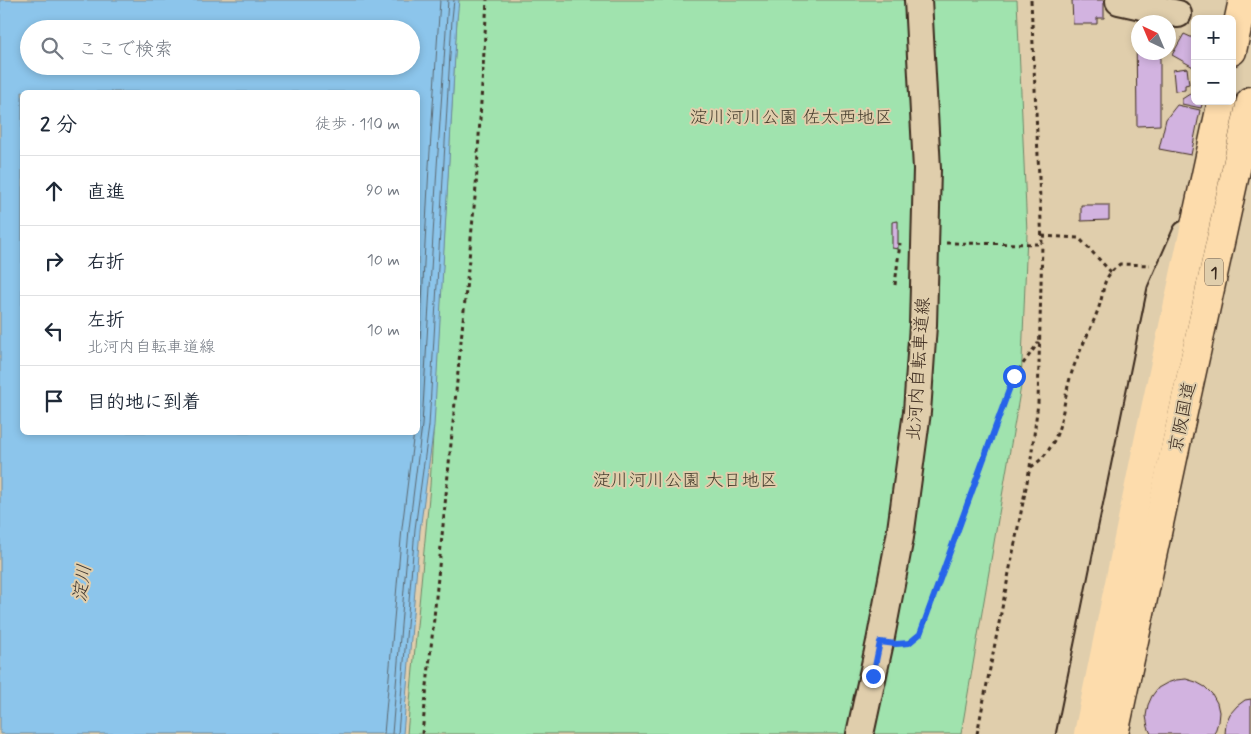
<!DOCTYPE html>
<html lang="ja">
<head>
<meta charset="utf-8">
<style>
  body { margin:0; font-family:Mynerve,"Klee One",sans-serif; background:#f2f2f3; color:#1f2937 }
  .controls { position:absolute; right:15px; top:15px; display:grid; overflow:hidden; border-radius:8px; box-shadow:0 2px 8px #0003 }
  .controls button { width:45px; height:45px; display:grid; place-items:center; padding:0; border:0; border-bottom:1px solid #e0e1e3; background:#fff; color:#1f2937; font:25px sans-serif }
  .compass { position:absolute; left:1131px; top:15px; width:45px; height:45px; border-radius:50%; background:#fff; box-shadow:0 2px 8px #0003; rotate:316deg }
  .stop { position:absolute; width:15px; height:15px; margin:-11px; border:4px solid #2563eb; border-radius:50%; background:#fff }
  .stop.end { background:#2563eb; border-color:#fff; box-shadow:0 1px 5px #0008 }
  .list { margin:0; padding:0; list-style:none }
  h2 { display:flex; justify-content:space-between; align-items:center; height:65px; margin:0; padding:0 20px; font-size:21px }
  h2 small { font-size:16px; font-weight:400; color:#747a83 }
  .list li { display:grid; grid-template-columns:32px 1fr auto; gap:15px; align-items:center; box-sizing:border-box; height:70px; padding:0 20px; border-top:1px solid #e0e1e3 }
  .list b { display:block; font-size:19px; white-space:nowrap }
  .list p { margin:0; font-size:16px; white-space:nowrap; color:#747a83 }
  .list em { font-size:16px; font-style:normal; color:#747a83 }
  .icon { flex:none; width:28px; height:28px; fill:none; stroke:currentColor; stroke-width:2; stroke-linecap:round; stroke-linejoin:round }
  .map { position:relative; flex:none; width:1251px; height:734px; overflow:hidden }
  .search { position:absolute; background:#fff; box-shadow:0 2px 8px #0003; left:20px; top:20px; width:400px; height:55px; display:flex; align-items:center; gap:12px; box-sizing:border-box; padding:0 18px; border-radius:28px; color:#747a83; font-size:19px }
  .panel { position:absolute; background:#fff; box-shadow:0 2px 8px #0003; left:20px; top:90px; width:400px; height:345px; border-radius:8px }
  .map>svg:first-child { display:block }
</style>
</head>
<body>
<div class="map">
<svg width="1251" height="734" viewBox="0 0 1251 734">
  <rect width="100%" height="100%" fill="#e0ceac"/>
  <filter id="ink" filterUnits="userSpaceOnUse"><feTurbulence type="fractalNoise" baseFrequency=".02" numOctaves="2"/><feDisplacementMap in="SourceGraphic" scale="10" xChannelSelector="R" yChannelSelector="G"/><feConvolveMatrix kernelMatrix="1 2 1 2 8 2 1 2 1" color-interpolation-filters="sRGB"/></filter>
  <g filter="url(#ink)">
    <!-- green -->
    <polygon fill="#a0e3ae" stroke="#6e8666" points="458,0 1017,0 1027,233 1021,386 961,734 407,734 430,486"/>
    <!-- water -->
    <path fill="#8cc5eb" stroke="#6c8799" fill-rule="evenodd" d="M0 0H459L457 20 434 426 420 530 403 734H0ZM29 29H411V66H29ZM22 92H418V432H22Z"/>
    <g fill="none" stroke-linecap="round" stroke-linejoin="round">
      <!-- shore -->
      <g stroke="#5b6870" stroke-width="1">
        <polyline points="418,380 429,166 440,0"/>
        <polyline points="384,734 402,528 414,432"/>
        <polyline points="392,734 409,529 422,425 437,167 448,0"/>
        <polyline points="398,734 415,529 429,426 452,19 454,0"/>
      </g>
    </g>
    <!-- building -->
    <g fill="#d2b3e0" stroke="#3b2a1e">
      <polygon points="1072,0 1104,0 1104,18 1097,18 1097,24 1073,24"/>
      <polygon points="1136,26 1138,26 1138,52 1160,52 1160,125 1137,126"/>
      <polygon points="1184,34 1195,39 1195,68 1172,55"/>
      <polygon points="1187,68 1189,84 1185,85 1185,90 1175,91 1173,70"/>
      <polygon points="1195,89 1195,101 1203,101 1201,108 1182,104 1182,99 1193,92"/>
      <polygon points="1177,105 1200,110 1191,155 1159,149 1166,119"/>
      <polygon points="1081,205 1109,205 1109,220 1081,221"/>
      <polygon points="898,221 898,249 892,248 892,222"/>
      <polygon points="1186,679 1196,682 1205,687 1212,694 1217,703 1219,712 1218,722 1215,732 1213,734 1151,734 1148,727 1146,716 1148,705 1152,696 1158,688 1167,683 1176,680"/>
      <polygon points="1251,699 1251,734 1225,734 1226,723 1230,714 1237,706 1245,700"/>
    </g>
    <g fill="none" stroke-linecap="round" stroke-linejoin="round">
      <!-- minor casing -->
      <g stroke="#3b2a1e" stroke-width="30">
        <g id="minor">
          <polyline points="1119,1 1178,14"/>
          <polyline points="860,734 880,642 900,537 917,412 923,325 927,169 918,0"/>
          <polyline points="1070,734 1161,291 1186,234"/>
        </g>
      </g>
      <!-- highway casing -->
      <g stroke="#3b2a1e" stroke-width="31">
        <g id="highway">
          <polyline points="1232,51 1243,0"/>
          <polyline points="1088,734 1149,437 1222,101"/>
          <polyline points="1114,734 1176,444 1251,101"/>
        </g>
      </g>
      <!-- path -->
      <g stroke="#3b2a1e" stroke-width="3" stroke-dasharray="4 4" stroke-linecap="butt">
        <polyline points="1042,236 1079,238 1111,272"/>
        <polyline points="946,243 1042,244"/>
        <polyline points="895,285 900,243"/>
        <path d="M1031 467C1035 464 1040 461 1043 457 1064 434 1062 403 1071 375 1078 352 1091 330 1099 307 1106 286 1100 280 1120 264L1150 265"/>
        <polyline points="901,644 909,643 920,634 1014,376 1039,342"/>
        <polyline points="422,734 433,628 476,187 487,0"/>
        <polyline points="977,734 1030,467 1038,403 1042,244 1031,0"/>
      </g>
      <!-- minor -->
      <use href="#minor" stroke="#e0ceac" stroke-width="26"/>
      <!-- highway -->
      <use href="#highway" stroke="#fddcac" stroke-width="28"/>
    </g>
  </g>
  <g fill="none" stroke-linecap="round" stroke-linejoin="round" filter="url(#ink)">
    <!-- route -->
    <polyline stroke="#2563eb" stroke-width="6" points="873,676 880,642 896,644 909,643 920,634 1014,376"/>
  </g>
  <g text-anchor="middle" stroke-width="4" stroke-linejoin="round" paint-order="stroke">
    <!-- shield labels -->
    <rect fill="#e0ceac" stroke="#6c5b49" stroke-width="1" x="1205" y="258.5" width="18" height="27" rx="4"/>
    <g font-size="16" font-weight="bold" fill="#3b2a1e">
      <text x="1214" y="278">1</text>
    </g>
    <!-- park labels -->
    <g font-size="18" fill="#453c2c" stroke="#e0ceac">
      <text x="791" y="123">淀川河川公園 佐太西地区</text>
      <text x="685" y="486">淀川河川公園 大日地区</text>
    </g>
    <!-- street labels -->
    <g font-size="18" fill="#3b2a1e" stroke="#e0ceac">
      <text transform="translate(918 369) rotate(-86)" y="6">北河内自転車道線</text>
      <text transform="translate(1182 417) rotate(-78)" y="6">京阪国道</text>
    </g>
    <!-- water labels -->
    <g font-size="19" font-style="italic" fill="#433a32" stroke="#e0ceac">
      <text transform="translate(81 583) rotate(-82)" y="7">淀川</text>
    </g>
  </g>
</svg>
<div class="controls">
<button>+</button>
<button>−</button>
</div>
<svg class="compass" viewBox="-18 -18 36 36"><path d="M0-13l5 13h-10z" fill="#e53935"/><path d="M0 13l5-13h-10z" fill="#747a83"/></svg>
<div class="stop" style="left:1014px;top:376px"></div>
<div class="stop end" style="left:873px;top:676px"></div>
<div class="search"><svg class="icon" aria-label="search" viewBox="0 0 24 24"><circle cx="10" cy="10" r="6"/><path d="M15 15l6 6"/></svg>ここで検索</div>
<section class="panel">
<h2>2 分<small>徒歩 · 110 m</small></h2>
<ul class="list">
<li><svg class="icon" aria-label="ahead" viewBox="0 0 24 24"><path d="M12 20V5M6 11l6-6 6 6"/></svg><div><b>直進</b></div><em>90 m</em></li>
<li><svg class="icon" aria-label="right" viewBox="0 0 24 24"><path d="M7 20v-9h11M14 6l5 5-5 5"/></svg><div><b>右折</b></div><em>10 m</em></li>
<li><svg class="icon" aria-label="left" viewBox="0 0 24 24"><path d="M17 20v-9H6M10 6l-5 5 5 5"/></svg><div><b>左折</b><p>北河内自転車道線</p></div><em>10 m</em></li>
<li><svg class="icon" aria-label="arrive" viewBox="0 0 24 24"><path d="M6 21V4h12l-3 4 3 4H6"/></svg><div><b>目的地に到着</b></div></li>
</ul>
</section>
</div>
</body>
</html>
